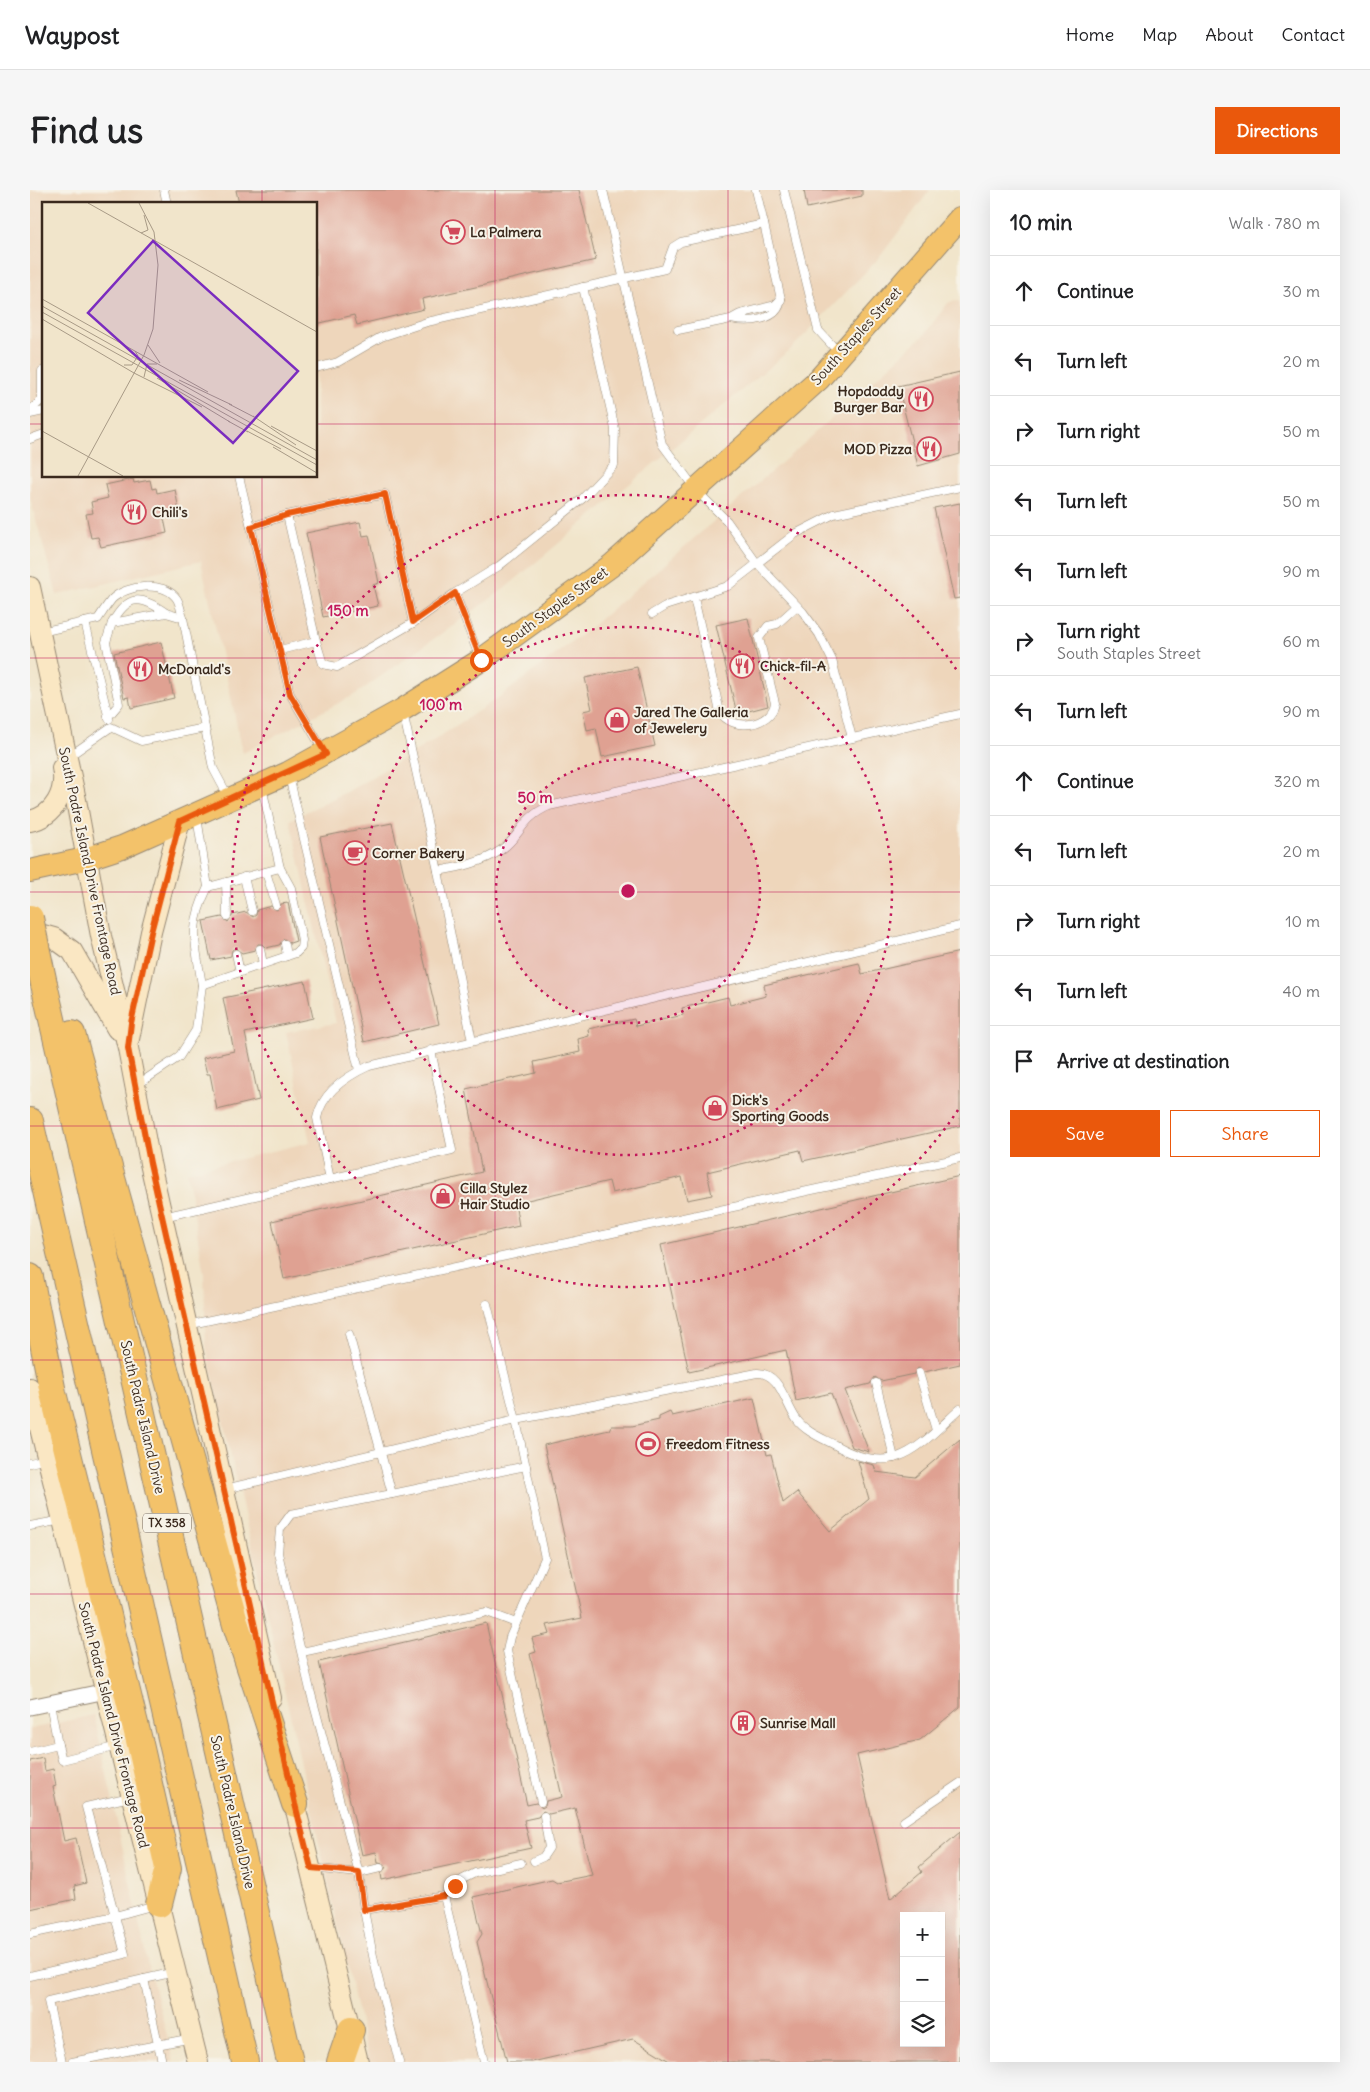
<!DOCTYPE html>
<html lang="en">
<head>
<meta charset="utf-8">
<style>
  body { margin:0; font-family:Delius,sans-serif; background:#f6f6f6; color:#202124 }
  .controls { position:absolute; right:15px; bottom:15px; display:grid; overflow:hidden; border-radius:0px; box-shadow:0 5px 20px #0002 }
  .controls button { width:45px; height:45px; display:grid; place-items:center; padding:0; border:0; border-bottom:1px solid #e0e0e0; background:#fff; color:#202124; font:25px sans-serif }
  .stop { position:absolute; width:15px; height:15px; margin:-11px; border:4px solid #ea580c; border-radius:50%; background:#fff }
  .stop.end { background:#ea580c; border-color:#fff; box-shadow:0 1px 5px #0008 }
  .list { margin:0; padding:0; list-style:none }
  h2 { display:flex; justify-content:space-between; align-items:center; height:65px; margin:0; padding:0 20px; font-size:21px }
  h2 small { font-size:16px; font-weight:400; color:#757577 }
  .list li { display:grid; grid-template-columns:32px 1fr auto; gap:15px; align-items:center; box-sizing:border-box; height:70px; padding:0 20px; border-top:1px solid #e0e0e0 }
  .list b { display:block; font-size:19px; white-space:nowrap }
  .list p { margin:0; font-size:16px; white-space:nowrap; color:#757577 }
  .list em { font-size:16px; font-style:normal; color:#757577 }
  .actions { display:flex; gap:10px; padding:15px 20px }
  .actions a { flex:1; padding:11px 0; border:1px solid #ea580c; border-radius:0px; text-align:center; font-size:18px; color:#ea580c }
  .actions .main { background:#ea580c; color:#fff }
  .icon { flex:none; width:28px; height:28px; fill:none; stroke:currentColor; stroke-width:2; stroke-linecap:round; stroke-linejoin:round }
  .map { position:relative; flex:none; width:930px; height:1872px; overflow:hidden; border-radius:0px }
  header { display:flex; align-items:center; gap:30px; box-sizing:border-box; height:70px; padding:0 25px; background:#fff; border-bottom:1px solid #e0e0e0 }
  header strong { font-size:24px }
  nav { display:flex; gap:28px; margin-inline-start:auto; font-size:18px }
  .intro { display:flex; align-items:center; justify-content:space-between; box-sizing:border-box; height:120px; padding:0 30px }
  h1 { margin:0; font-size:35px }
  .button { padding:12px 22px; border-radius:0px; background:#ea580c; color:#fff; font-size:18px; font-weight:700 }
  main { display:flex; gap:30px; padding:0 30px }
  aside { flex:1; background:#fff; border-radius:0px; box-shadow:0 5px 20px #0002 }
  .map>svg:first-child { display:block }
</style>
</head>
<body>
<header>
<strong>Waypost</strong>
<nav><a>Home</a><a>Map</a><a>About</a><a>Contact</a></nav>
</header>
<div class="intro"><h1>Find us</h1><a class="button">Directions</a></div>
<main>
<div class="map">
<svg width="930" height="1872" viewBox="0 0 930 1872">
  <rect width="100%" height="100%" fill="#f7f3e8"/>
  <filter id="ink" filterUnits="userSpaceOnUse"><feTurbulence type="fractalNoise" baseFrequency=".02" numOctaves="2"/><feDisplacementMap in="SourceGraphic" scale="10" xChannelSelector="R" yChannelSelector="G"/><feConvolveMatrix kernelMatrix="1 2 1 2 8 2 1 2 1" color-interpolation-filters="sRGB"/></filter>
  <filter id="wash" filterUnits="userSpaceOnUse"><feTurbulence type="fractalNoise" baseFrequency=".0096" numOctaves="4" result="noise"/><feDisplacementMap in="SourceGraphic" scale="20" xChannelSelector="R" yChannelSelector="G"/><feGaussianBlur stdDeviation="1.12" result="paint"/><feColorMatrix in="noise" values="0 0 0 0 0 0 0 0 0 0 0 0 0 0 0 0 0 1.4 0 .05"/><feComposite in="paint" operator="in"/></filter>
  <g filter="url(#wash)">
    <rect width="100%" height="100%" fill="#f1e5cb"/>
    <!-- built -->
    <g fill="#eed6bb" fill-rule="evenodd">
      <path d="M0 0H900L849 68 762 158 474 399 326 504 213 563 171 371 27 405 0 308ZM14 14H286V286H14Z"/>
      <path d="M925 110 930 112V1872H339L176 1156 174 1084 157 982 280 952 256 842 306 833 260 630 322 599 406 549 471 506 559 439 770 257 893 146 918 113ZM874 1726H911V1853H874Z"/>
      <polygon points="64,1525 117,1771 144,1872 0,1872 0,1539"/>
    </g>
    <g id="blocks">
      <!-- building -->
      <g fill="#dfa192" fill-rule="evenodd">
        <polygon points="206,0 549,0 566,70 392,109 394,119 327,135 324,125 286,134 286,14 209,14"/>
        <polygon points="774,0 832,0 832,6 777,18"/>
        <polygon points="930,182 930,264 888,276 868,196"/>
        <polygon points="103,289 104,293 120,290 122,299 126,298 127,303 145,299 149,321 133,324 137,343 71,357 68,347 61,348 56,324 63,323 61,312 78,308 75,295"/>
        <polygon points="930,313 930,408 924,409 904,318"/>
        <polygon points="330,332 333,346 339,345 349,393 343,395 348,416 293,427 276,343"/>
        <polygon points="718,428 738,516 707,524 686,435"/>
        <polygon points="131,452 144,508 101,518 99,507 94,508 84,463"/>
        <polygon points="607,477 625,556 572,567 566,538 557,540 553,521 562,519 555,488"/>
        <polygon points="362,633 409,834 334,852 290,647"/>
        <polygon points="258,713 266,751 260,753 254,749 249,755 236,758 232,754 228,754 225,760 212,763 205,758 202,760 201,766 181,770 173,731 192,727 198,732 203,725 216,722 223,727 226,725 227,720 241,716 247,720 251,714"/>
        <polygon points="930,762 930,936 773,971 770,960 677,982 682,1005 657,1010 652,987 582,1003 579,991 485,1013 489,1036 254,1089 242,1031 452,982 436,899 506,883 504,872 550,862 548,849 559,846 558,839 604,829 606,836 653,825 652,818 698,807 700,815 736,806 734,795 829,773 832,784"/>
        <polygon points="275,791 283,828 215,843 229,910 187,920 180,884 177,884 173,868 204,861 193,808"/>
        <polygon points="930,986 930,1174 894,1182 888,1178 884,1184 851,1191 845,1187 840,1194 815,1200 839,1262 822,1257 801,1203 766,1211 756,1160 659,1182 631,1055"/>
        <path d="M724 1208 737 1265 741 1264 753 1313 767 1302 800 1341 839 1309 828 1271 844 1275 846 1282 885 1287 930 1249V1517L890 1550 827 1565 860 1709 892 1682 889 1677 930 1642V1872H641L603 1849 502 1872H477L447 1752 452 1744 443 1707 522 1689 527 1692 562 1685 545 1618 519 1624 513 1621 508 1627 494 1630 501 1658 352 1690 351 1684 356 1677 354 1674 348 1673 346 1662 332 1665 289 1472 456 1433 497 1615 506 1613 512 1618 515 1616 516 1611 532 1607 500 1464 506 1462 502 1448 520 1444 517 1435 552 1428 514 1255 579 1240 581 1236H602L629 1230V1227L640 1222 642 1226ZM874 1726H911V1853H874Z"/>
        <polygon points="13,1568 15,1581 23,1579 26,1596 23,1597 34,1651 46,1648 56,1693 44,1696 46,1709 0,1719 0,1571"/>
      </g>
    </g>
  </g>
  <g filter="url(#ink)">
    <use href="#blocks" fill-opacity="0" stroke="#968874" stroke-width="1"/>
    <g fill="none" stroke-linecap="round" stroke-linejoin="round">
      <!-- lane casing -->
      <g stroke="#968874" stroke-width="9">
        <g id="lane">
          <polyline points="134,0 137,14"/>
          <polyline points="573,0 632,254 666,300 697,331 726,372 773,422 789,444 802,470 822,548"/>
          <polyline points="754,0 788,140 809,163"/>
          <path d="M701 129C719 133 749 131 751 109"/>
          <polyline points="648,140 701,129 710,124 745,115 751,109 734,34"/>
          <polyline points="286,178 308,172 351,147 397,132 635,79 643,57 651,52 734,34 726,0"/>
          <polyline points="0,220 12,210 12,181"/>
          <polyline points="0,224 14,221"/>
          <polyline points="0,249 14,244"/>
          <polyline points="209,286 260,504 293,560"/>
          <polyline points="257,325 355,304 383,433"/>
          <polyline points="221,337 257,325 286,451 293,474 307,477 383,433 425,403 469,376 552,309 584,275 585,239 553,97"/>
          <polyline points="425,403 450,469"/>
          <path d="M664 408 690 522C702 542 741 537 745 513L729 448 738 436 747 434 767 416"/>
          <polyline points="622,424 635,416 698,396 765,344 804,324 930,297"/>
          <polyline points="55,432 79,529"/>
          <path d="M82 433C98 404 111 405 136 423"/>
          <path d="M11 442 68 429C72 423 77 415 82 409 96 395 134 390 147 409 150 414 151 422 153 428L183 578 199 608"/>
          <polyline points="250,460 286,451"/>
          <polyline points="373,522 408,681 442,851"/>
          <polyline points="78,527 89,514 76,452 82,433 136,423 153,428"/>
          <polyline points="38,567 81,537 111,551 175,538"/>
          <polyline points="259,586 329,880"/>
          <polyline points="167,627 178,697 250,678"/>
          <path d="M408 681C430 677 452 673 471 660 492 645 490 629 519 616L930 524"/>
          <polyline points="236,682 246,715"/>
          <polyline points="214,687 222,721"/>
          <polyline points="196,692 197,726"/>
          <polyline points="255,754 257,766"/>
          <polyline points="230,759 233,774"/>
          <polyline points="206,764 210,782"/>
          <path d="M172 795C165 751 158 738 178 697"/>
          <polyline points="107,895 149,867 166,840 172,795 266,763 271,758 272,750 261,698 250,678 232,597"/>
          <polyline points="300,989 422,960 401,860"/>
          <path d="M133 1027 300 989 287 928C292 903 317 886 339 876L930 736"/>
          <polyline points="457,1114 486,1230 515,1368 480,1447 477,1461 511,1612"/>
          <polyline points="157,1135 930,968"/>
          <polyline points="319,1144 362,1304 261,1324 250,1339 248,1363 280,1500 329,1683 334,1720"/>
          <polyline points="889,1183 906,1240"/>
          <polyline points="846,1193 864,1268"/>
          <polyline points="0,1273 16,1269"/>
          <path d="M195 1299 486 1230 727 1183C750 1182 755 1214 767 1230 776 1242 792 1248 805 1255 865 1289 887 1258 930 1219"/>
          <polyline points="362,1304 496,1276"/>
          <polyline points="0,1336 32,1330"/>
          <polyline points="272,1462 457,1422 486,1433"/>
          <polyline points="28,1555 32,1570 88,1556"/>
          <polyline points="0,1562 28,1555 20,1513"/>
          <polyline points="100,1607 56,1617 85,1726 125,1715"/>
          <polyline points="874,1631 930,1593"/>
          <polyline points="504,1671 513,1667 519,1658 514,1626"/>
          <polyline points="281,1678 329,1683 350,1678"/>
          <polyline points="414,1706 454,1872"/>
          <polyline points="0,1744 85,1726 95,1764 0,1786"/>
          <polyline points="114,1789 132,1872"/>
          <polyline points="32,1872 18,1811 145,1782"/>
          <polyline points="42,1872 162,1848"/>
          <polyline points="369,1872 344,1771 334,1720 414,1706 433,1689 445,1683 491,1673"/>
        </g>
      </g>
      <!-- street casing -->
      <g stroke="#968874" stroke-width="17">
        <polyline id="street" points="0,1517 76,1501"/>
      </g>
      <!-- secondary casing -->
      <g stroke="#968874" stroke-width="22">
        <g id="secondary">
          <polyline points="0,397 46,610 71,746 98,858 120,973 241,1508"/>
          <path d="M0 631C25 626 37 601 32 578"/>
          <polyline points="0,746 10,744 24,748 42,761 87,839"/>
          <polyline points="99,849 121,742 150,631"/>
          <polyline points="0,1198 168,1872"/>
          <polyline points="261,1600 328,1872"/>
        </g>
      </g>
      <!-- primary casing -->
      <g stroke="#968874" stroke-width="24">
        <polyline id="primary" points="0,681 55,669 92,657 258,583 372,520 451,470 582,375 789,189 930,28"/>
      </g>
      <!-- highway casing -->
      <g stroke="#968874" stroke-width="28">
        <g id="highway">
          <polyline points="14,794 260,1872"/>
          <polyline points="42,844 206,1435 265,1614"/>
          <polyline points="0,931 215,1872"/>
          <polyline points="0,1087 23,1203 110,1554 138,1678 129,1714"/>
          <polyline points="310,1872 321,1840"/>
        </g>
      </g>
      <!-- lane -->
      <use href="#lane" stroke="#fff" stroke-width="8"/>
      <!-- street -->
      <use href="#street" stroke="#fff" stroke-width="15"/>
      <!-- secondary -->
      <use href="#secondary" stroke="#fae7c3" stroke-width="20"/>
      <!-- primary -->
      <use href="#primary" stroke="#f3c26a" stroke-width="22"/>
      <!-- highway -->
      <use href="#highway" stroke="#f3c26a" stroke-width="26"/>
      <!-- highway-bridge casing -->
      <g stroke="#968874" stroke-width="28" stroke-linecap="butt">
        <polyline id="highway-bridge" points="0,728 14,794"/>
      </g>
      <!-- highway-bridge -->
      <use href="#highway-bridge" stroke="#f3c26a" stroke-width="26"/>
    </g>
  </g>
  <g fill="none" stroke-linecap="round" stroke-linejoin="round" filter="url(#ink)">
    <!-- route -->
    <polyline stroke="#ea580c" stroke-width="6" points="425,1696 414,1706 334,1720 329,1682 281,1678 265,1614 120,973 98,858 101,833 121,742 150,631 296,564 260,504 221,337 257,325 355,304 383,432 425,403 451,470"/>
  </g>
  <!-- grid -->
  <path fill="none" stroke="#c2185b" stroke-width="1" stroke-opacity="0.55" d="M232 0V14M465 0V1872M698 0V1872M0 234H14M286 234H930M232 286V1872M0 468H930M0 702H930M0 936H930M0 1170H930M0 1404H930M0 1638H930"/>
  <!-- distance rings -->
  <circle cx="598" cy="701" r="132" fill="#c2185b" fill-opacity=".12"/>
  <g fill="none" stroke="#c2185b" stroke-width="2.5" stroke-dasharray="2.5 5">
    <circle cx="598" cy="701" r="132"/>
    <circle cx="598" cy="701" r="264"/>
    <path d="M928 920A396 396 0 1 1 928 482"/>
  </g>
  <!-- icons -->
  <defs>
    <g id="supermarket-ring" transform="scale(1.25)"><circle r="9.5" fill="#f7f3e8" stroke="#d1495b" stroke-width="1.5"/><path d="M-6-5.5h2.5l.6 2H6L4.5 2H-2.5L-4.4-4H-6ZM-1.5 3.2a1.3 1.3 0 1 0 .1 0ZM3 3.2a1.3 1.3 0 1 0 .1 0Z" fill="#d1495b"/></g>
    <g id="restaurant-ring" transform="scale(1.25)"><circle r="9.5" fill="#f7f3e8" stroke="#d1495b" stroke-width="1.5"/><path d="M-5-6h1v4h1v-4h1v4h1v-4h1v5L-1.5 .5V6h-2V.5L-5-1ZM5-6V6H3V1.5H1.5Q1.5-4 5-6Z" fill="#d1495b"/></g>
    <g id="shop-ring" transform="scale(1.25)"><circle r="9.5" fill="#f7f3e8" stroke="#d1495b" stroke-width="1.5"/><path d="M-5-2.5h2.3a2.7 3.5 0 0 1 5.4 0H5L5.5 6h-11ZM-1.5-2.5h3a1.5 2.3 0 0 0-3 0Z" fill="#d1495b"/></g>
    <g id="cafe-ring" transform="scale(1.25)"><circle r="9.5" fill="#f7f3e8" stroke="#d1495b" stroke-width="1.5"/><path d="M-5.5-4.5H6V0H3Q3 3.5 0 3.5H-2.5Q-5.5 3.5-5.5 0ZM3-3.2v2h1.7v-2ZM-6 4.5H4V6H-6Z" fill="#d1495b"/></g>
    <g id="stadium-ring" transform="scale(1.25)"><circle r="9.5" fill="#f7f3e8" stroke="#d1495b" stroke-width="1.5"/><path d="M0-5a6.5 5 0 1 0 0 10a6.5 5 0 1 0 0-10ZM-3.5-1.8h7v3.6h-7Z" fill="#d1495b"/></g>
    <g id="building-ring" transform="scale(1.25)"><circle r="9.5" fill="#f7f3e8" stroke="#d1495b" stroke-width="1.5"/><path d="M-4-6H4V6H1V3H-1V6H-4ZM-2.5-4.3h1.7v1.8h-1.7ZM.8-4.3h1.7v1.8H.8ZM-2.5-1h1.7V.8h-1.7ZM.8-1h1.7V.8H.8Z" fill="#d1495b"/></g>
  </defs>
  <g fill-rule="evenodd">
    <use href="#supermarket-ring" x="423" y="42"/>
    <use href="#restaurant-ring" x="891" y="209"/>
    <use href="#restaurant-ring" x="899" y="259"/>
    <use href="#restaurant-ring" x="104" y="322"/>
    <use href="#restaurant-ring" x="712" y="476"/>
    <use href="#restaurant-ring" x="110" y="479"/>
    <use href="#shop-ring" x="587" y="530"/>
    <use href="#cafe-ring" x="325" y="663"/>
    <use href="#shop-ring" x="685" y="918"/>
    <use href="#shop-ring" x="413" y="1006"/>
    <use href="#stadium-ring" x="618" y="1254"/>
    <use href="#building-ring" x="713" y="1533"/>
  </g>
  <g text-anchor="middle" stroke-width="4" stroke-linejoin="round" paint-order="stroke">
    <!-- shield labels -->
    <rect fill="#f7f3e8" stroke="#73665b" stroke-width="1" x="113" y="1323.5" width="48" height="19" rx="4"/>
    <g font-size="12" font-weight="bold" fill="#3b2a1e">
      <text x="137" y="1337">TX 358</text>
    </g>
    <!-- poi labels -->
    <g font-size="14" font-weight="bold" fill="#3b2a1e" stroke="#f7f3e8" text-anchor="start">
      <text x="440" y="47">La Palmera</text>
      <text x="874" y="206" text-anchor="end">Hopdoddy<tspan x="874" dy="16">Burger Bar</tspan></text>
      <text x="882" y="264" text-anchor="end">MOD Pizza</text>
      <text x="122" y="327">Chili's</text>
      <text x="730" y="481">Chick-fil-A</text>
      <text x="128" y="484">McDonald's</text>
      <text x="604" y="527">Jared The Galleria<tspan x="604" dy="16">of Jewelery</tspan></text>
      <text x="342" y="668">Corner Bakery</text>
      <text x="702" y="915">Dick's<tspan x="702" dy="16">Sporting Goods</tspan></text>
      <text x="430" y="1003">Cilla Stylez<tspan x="430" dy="16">Hair Studio</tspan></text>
      <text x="636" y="1259">Freedom Fitness</text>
      <text x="730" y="1538">Sunrise Mall</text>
    </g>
    <!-- street labels -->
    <g font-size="14" fill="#3b2a1e" stroke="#f7f3e8">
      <text transform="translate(826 146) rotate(-48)" y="5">South Staples Street</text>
      <text transform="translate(525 417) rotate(-36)" y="5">South Staples Street</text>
      <text transform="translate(60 681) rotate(78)" y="5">South Padre Island Drive Frontage Road</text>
      <text transform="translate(113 1227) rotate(77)" y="5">South Padre Island Drive</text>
      <text transform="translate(84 1535) rotate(76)" y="5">South Padre Island Drive Frontage Road</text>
      <text transform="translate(203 1622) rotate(77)" y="5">South Padre Island Drive</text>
    </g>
  </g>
  <!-- overview -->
  <g transform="translate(12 12)">
    <rect width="275" height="275" fill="#f1e5cb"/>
    <path fill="none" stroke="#a89a86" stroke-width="1" d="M46 1 275 130M99 31 106 28 102 13M0 97 166 190M0 104 275 258M0 110 275 263M0 117 92 171 160 205M106 143 118 161M82 163H90L96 154 93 149M102 175 105 162H115M115 176 188 220M137 178 190 203M187 202 212 215M211 214 254 243M186 219 206 230M229 224 275 249M0 229 81 274M205 229 239 247M231 245 275 271M36 274 102 153 111 127 116 63 112 30 97 1"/>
    <path fill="#7b2cbf" fill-opacity="0.15" stroke="#7b2cbf" stroke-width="2.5" d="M111 39 256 169 191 241 46 111Z"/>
    <rect width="275" height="275" fill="none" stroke="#3b2a1e" stroke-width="2.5"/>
  </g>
  <circle cx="598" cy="701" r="8" fill="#c2185b" stroke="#f7f3e8" stroke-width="2.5"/>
  <g font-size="15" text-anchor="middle" font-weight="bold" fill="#c2185b" stroke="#f7f3e8" stroke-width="4" stroke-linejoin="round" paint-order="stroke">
    <text x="318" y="426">150 m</text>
    <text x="411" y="520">100 m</text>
    <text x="505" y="613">50 m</text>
  </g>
</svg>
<div class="controls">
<button>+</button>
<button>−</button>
<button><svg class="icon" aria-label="layers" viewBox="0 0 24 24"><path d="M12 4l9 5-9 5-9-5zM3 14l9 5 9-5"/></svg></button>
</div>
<div class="stop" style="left:451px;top:470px"></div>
<div class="stop end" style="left:425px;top:1696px"></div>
</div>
<aside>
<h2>10 min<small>Walk · 780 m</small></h2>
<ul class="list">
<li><svg class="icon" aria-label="ahead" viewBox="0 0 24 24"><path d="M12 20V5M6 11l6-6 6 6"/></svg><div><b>Continue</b></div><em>30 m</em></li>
<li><svg class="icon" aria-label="left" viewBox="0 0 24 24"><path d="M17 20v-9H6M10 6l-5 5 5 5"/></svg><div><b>Turn left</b></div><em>20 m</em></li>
<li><svg class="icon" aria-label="right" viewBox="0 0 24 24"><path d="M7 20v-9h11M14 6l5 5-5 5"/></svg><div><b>Turn right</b></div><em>50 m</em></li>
<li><svg class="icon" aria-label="left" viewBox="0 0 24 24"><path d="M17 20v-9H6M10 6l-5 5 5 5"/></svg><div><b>Turn left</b></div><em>50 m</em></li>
<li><svg class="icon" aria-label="left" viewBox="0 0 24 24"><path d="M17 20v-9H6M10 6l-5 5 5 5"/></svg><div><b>Turn left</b></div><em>90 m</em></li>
<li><svg class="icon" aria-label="right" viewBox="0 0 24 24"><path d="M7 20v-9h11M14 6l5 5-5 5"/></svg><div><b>Turn right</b><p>South Staples Street</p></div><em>60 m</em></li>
<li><svg class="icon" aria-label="left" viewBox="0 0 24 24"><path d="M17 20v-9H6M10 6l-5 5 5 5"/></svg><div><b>Turn left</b></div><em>90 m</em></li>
<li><svg class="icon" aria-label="ahead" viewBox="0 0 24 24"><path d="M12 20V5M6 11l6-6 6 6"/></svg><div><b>Continue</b></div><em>320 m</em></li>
<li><svg class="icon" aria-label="left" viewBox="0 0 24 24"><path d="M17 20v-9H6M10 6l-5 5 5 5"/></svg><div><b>Turn left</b></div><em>20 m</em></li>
<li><svg class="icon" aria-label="right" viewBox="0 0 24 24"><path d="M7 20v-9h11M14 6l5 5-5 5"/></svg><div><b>Turn right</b></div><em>10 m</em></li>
<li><svg class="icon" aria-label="left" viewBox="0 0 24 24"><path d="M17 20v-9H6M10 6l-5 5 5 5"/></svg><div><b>Turn left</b></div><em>40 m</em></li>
<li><svg class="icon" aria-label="arrive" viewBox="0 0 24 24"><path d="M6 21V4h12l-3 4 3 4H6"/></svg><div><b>Arrive at destination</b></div></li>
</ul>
<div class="actions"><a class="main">Save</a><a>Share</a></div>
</aside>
</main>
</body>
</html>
